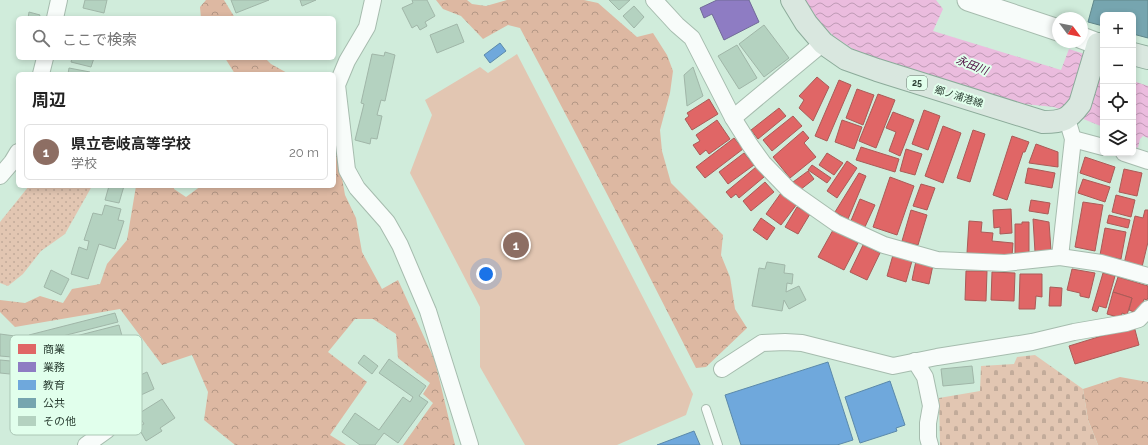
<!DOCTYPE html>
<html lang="ja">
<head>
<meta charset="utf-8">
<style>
  body { margin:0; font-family:Raleway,"Noto Sans JP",sans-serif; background:#f2f2f2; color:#222 }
  .controls { position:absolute; right:12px; top:12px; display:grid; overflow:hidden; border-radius:6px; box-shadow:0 2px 6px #0003 }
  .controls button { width:36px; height:36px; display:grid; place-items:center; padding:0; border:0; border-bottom:1px solid #e0e0e0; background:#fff; color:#222; font:20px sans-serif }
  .compass { position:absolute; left:1052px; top:12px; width:36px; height:36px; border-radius:50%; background:#fff; box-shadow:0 2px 6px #0003; rotate:122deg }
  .you { position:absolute; left:486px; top:274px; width:14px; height:14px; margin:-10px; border:3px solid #fff; border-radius:50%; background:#1a73e8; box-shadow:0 0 0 6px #1a73e833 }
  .badge { display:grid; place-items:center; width:26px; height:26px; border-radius:50%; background:#657c6e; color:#fff; font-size:13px; font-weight:700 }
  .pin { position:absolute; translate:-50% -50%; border:2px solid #fff; box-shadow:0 1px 4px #0006 }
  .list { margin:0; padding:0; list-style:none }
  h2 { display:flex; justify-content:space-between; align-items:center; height:52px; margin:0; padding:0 16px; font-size:17px }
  h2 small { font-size:13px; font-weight:400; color:#767676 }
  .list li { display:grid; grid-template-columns:26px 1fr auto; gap:12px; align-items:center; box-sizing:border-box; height:56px; margin:0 8px 8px; padding:0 8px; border:1px solid #e0e0e0; border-radius:6px }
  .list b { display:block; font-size:15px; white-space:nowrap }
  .list p { margin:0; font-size:13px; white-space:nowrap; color:#767676 }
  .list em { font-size:13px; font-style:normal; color:#767676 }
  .icon { flex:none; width:22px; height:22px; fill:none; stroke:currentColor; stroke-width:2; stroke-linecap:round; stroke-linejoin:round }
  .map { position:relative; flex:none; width:1148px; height:445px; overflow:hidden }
  .search { position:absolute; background:#fff; box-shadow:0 2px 6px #0003; left:16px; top:16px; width:320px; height:44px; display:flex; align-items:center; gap:10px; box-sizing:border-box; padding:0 14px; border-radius:6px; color:#767676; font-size:15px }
  .panel { position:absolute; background:#fff; box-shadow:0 2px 6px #0003; left:16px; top:72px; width:320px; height:116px; border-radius:6px }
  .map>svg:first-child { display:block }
</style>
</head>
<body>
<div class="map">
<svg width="1148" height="445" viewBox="0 0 1148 445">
  <defs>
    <pattern id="grass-dots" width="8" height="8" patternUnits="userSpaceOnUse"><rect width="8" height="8" fill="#e2c6b2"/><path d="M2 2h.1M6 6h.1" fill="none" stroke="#c2ab9a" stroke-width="1.8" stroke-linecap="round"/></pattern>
    <pattern id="forest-crowns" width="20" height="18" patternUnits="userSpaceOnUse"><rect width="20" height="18" fill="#ddb8a2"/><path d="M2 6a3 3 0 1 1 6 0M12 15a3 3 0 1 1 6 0" fill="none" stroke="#b39785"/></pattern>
    <pattern id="cemetery-stones" width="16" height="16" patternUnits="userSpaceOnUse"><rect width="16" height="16" fill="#e2c6b2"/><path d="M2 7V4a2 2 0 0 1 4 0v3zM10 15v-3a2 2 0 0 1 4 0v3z" fill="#c2ab9a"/></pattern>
    <pattern id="water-waves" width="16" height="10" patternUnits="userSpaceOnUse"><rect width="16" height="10" fill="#ebbcde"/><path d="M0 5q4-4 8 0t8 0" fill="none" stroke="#bf9ab5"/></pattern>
  </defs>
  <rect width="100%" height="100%" fill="#d0ecdb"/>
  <!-- grass -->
  <polygon fill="url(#grass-dots)" points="29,186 92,186 65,234 41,251 23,274 8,286 0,283 0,222"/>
  <!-- forest -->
  <g fill="url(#forest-crowns)">
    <polygon points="206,0 224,0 235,18 201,18 200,7"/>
    <path d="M436 0H467L472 4 486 6 507 0H584L598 3 637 37 653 33 667 55 673 71 670 93 660 130 662 151 671 183 723 235 721 255 730 277 735 309 747 328 706 367 696 368C638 254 580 140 520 28L508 25 483 39 461 16 443 9Z"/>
    <polygon points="225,58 265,58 271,64 289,74 235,74"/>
    <polygon points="334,132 345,195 356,218 362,252 382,289 398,280 435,361 455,445 403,445 433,403 423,394 430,383 398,358 396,334 373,319 355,319 328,352 367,382 330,435 346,445 235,445 204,420 208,392 192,355 162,365 120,309 15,327 0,312 0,300 25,303 40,296 63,303 72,289 100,284 107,264 127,240 136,186 174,186 174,189 186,197 201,186 334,186"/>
    <polygon points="1120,377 1148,382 1148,445 1098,445 1088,420 1083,389"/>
  </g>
  <!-- cemetery -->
  <polygon fill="url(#cemetery-stones)" points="1035,355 1083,389 1088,420 1098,445 940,445 939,398 980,391 981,366 1014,364 1017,357"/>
  <!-- pitch -->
  <polygon fill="#e2c6b2" points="517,54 693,394 686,415 617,445 525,445 480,367 480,307 410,173 432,115 425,100 480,67 488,73"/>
  <!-- water -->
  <g fill="url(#water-waves)">
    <polygon points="805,0 936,0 943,9 933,31 1061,70 1069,49 1103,60 1103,127 1054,107 1024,104 895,67 856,51 836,38 821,24"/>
    <polygon points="1133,81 1148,86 1148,138 1143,136 1140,139 1138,148 1133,146"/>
  </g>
  <!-- shops -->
  <g fill="#e06666" stroke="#aa5b57">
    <polygon points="817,77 829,87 813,121 799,108 804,100 799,96"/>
    <polygon points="839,80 851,85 827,141 815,136"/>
    <polygon points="857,89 874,95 863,125 846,118"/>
    <polygon points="878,94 895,100 876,148 859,141"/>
    <polygon points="709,99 718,114 692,130 685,119 689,116 687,113"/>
    <polygon points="779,108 786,116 758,139 751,130"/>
    <polygon points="924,110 940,116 928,150 912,144"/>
    <polygon points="893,112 914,120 900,156 889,151 896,132 886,128"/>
    <polygon points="793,116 802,126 772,151 763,140"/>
    <polygon points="717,120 730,139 709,154 706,150 700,155 693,145 700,141 696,135"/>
    <polygon points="842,120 862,127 854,149 835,142"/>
    <polygon points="943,126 961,133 943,183 925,176"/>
    <polygon points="973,130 985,134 970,182 957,178"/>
    <polygon points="803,131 809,138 804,143 816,157 790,178 773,157"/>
    <polygon points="1012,136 1029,142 1025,152 1023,152 1007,200 993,195"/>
    <polygon points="734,138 743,149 705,178 696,167"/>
    <polygon points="1036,144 1058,152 1058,167 1029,163"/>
    <polygon points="861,147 899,159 895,172 856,160"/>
    <polygon points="906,149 922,154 915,175 900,171"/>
    <polygon points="744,153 754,165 728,184 719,172"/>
    <polygon points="827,153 843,163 834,175 819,165"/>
    <polygon points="1085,157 1115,167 1110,183 1080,173"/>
    <polygon points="847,161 857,168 837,198 827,191"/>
    <polygon points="812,165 831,178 827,183 808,170"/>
    <polygon points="756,167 764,177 739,198 736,194 731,198 726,192"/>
    <polygon points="1028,168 1055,173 1052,188 1025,183"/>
    <polygon points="1124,169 1142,173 1137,196 1119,192"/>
    <polygon points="808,171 814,179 800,190 793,182"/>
    <polygon points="859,173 866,176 848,219 835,212"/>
    <polygon points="890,177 914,186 897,235 873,227"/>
    <polygon points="1083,179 1110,187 1105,202 1078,193"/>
    <polygon points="765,182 774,192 751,211 743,201"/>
    <polygon points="921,184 935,188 927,210 913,206"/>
    <polygon points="781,193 797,204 781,225 766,214"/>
    <polygon points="1116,195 1135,200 1131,217 1112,212"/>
    <polygon points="860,199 875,205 864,229 850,223"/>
    <polygon points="1031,200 1050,203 1048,214 1029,211"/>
    <polygon points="1083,202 1103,205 1095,251 1075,247"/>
    <polygon points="797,207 810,214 798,234 785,227"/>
    <polygon points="1011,209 1012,233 1000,234 1000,227 994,228 993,210"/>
    <polygon points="911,210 927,215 918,245 902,241"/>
    <polygon points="1145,210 1148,210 1148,242 1142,267 1124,264 1135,216 1143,218"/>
    <polygon points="1109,215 1130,220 1128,228 1107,223"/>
    <polygon points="761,218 775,228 767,240 753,230"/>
    <polygon points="1033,219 1049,222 1051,251 1035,252"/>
    <polygon points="969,221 982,222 981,232 993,233 992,241 1013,243 1012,256 967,253"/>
    <polygon points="1022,222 1029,222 1029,254 1015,254 1015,224 1022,224"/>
    <polygon points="1105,228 1126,232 1121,259 1100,255"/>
    <polygon points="833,230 858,243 844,270 818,257"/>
    <polygon points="863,245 880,253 867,280 850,272"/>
    <polygon points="893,255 912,261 906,282 887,276"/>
    <polygon points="916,261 933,265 929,284 912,280"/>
    <polygon points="1072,269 1095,273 1089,298 1080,296 1080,293 1067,290"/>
    <polygon points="966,271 987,271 986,301 965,300"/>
    <polygon points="992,272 1015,273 1014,301 991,300"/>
    <polygon points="1103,273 1115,276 1106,308 1099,306 1097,312 1092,310"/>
    <polygon points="1020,274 1042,274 1042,297 1036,296 1035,309 1019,309"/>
    <polygon points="1118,277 1148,286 1148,297 1147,300 1144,299 1141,311 1136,309 1136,313 1129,310 1132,298 1113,292"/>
    <polygon points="1050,287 1062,288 1061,306 1049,306"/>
    <polygon points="1113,292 1132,298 1127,315 1122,313 1121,318 1107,314"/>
    <polygon points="1134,326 1139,345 1075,364 1069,346"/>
  </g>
  <!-- offices -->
  <polygon fill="#8e7cc3" stroke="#716a98" points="717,0 749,0 759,22 724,40 712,14 704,18 700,8"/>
  <!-- schools -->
  <g fill="#6fa8dc" stroke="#5b89aa">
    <polygon points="500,43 506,51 490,63 484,55"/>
    <polygon points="828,362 853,440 837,445 741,445 725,395"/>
    <polygon points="890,381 905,425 896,428 897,431 860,443 845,397"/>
    <polygon points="694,431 700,445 657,445"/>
  </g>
  <!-- public -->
  <polygon fill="#76a5af" stroke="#60878a" points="1094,0 1148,0 1148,38 1133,34 1133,15 1103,15 1103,26 1088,22"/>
  <!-- building -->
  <g fill="#b4d2c0" stroke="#a0b6a8">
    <polygon points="85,0 107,0 104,13 83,8"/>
    <polygon points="231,0 269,0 236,13"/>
    <polygon points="300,0 316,0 302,6"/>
    <polygon points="412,0 427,0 435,16 425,22 427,26 420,30 417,25 412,28 402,8 413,3"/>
    <polygon points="609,0 630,0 619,10"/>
    <polygon points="634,6 644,17 634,28 623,16"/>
    <polygon points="29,12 40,15 39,18 28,18"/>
    <polygon points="457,24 464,42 437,53 430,35"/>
    <polygon points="764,25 789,58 764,77 739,44"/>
    <polygon points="737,45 757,78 739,89 718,56"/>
    <polygon points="385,52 395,55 385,101 381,100 377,115 382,116 377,139 371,138 370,144 355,140 364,104 361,103 372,54 384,56"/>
    <polygon points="72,58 94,58 91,67 71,62"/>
    <polygon points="693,67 703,96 687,106 684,75"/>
    <polygon points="69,68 90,72 89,74 68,74"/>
    <polygon points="109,186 124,186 119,203 105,200"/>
    <polygon points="105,205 121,209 118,220 124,221 115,249 99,244 88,279 71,274 79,247 87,250 89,241 84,240 93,213 102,215"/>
    <polygon points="767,262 785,265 784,273 793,274 792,284 787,283 786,292 799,286 806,300 789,309 784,300 782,311 752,306 759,268 765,269"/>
    <polygon points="51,270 69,279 61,295 44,287"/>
    <polygon points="115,313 118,322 31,344 29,335"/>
    <polygon points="119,325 122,336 36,359 33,347"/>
    <polygon points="0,334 15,336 12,357 0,356"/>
    <polygon points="364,355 378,366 372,374 358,363"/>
    <polygon points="389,359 426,386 419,396 428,402 398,443 384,433 375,445 360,445 342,432 355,413 379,430 403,397 410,402 413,397 379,373"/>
    <polygon points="0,360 11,361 10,374 0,373"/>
    <polygon points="972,366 974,383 943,386 941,369"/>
    <polygon points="147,372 154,389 141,395 134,378"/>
    <polygon points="162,399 175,418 160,428 162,431 146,441 138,427 144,424 138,414"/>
  </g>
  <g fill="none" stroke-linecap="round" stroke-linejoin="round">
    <!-- service casing -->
    <g stroke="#a6bcae" stroke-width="10">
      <polyline id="service" points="706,409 718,445"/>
    </g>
    <!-- minor casing -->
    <g stroke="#a6bcae" stroke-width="18">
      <g id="minor">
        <polyline points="373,0 367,27 347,61 337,85 347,170 357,188 387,222 400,245 428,311 470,445"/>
        <polyline points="654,0 677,25 692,38 733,118 750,145 763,163 789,190 836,223 884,245 937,260 1005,263 1060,257 1101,263 1148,276"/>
        <polyline points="55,18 59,0"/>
        <polyline points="41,74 45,58"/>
        <polyline points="733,118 823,43"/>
        <polyline points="1073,139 1103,147"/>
        <polyline points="1124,153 1148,161"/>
        <polyline points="0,176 12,162 18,152"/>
        <polyline points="1060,257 1073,139 1067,119"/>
        <polyline points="915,361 925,377 931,406 928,423 928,438 930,445"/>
        <polyline points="722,369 762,343 785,342 802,343 893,366 937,357 1032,342 1074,332 1126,323 1139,319 1148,309"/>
        <polyline points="86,445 107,430"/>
      </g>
    </g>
    <!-- tertiary casing -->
    <g stroke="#a6bcae" stroke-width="23">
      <g id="tertiary">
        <polyline points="968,0 1058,30"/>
        <polyline points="1082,38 1098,44"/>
      </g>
    </g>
    <!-- primary casing -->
    <g stroke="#8cab9a" stroke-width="24">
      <g id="primary">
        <path d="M792 0 806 23 823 43 846 59 877 70 1043 122C1063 122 1068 120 1080 104L1098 44 1103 45"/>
        <polyline points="1133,54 1148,58"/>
      </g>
    </g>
    <!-- service -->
    <use href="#service" stroke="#f8fcfa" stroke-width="8"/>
    <!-- minor -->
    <use href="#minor" stroke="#f8fcfa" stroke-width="16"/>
    <!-- tertiary -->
    <use href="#tertiary" stroke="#f8fcfa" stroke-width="21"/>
    <!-- primary -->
    <use href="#primary" stroke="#d9e7df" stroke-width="22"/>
  </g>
  <g text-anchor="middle" stroke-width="4" stroke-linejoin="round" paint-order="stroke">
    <!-- shield labels -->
    <rect fill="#e1ffec" stroke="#62796b" stroke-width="1" x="907" y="76" width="20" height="14" rx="3"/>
    <g font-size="9" font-weight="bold" fill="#2c4034">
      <text x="917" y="86">25</text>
    </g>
    <!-- street labels -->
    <g font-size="10" fill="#2c4034" stroke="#e1ffec">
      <text transform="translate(959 96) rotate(17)" y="4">郷ノ浦港線</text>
    </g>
    <!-- water labels -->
    <g font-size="11" font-style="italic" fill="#4e0a41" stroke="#e1ffec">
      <text transform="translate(972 65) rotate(21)" y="4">永田川</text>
    </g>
  </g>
  <!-- legend -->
  <rect x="10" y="335" width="132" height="100" rx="6" fill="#e1ffec" stroke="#abc6b5" stroke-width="1"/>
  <rect x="18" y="344" width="18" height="10" fill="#e06666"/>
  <rect x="18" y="362" width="18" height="10" fill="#8e7cc3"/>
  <rect x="18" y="380" width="18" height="10" fill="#6fa8dc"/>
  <rect x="18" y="398" width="18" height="10" fill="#76a5af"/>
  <rect x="18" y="416" width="18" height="10" fill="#b4d2c0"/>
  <g font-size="11" fill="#2c4034">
    <text x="43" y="353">商業</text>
    <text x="43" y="371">業務</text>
    <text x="43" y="389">教育</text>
    <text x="43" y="407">公共</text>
    <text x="43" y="425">その他</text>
  </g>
</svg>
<div class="controls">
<button>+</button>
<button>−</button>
<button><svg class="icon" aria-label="locate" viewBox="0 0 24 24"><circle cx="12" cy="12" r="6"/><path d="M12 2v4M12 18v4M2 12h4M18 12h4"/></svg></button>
<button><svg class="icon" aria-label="layers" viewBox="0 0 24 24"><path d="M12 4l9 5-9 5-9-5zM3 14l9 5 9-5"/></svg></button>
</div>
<svg class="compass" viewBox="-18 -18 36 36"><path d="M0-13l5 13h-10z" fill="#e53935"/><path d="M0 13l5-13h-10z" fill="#767676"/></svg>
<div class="you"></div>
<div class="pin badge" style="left:516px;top:245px;background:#8d6e63">1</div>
<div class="search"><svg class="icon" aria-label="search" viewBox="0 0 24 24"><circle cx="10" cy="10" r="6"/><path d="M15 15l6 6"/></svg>ここで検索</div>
<section class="panel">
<h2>周辺<small></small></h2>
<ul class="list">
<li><span class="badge" style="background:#8d6e63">1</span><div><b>県立壱岐高等学校</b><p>学校</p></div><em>20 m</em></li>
</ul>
</section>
</div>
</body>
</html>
